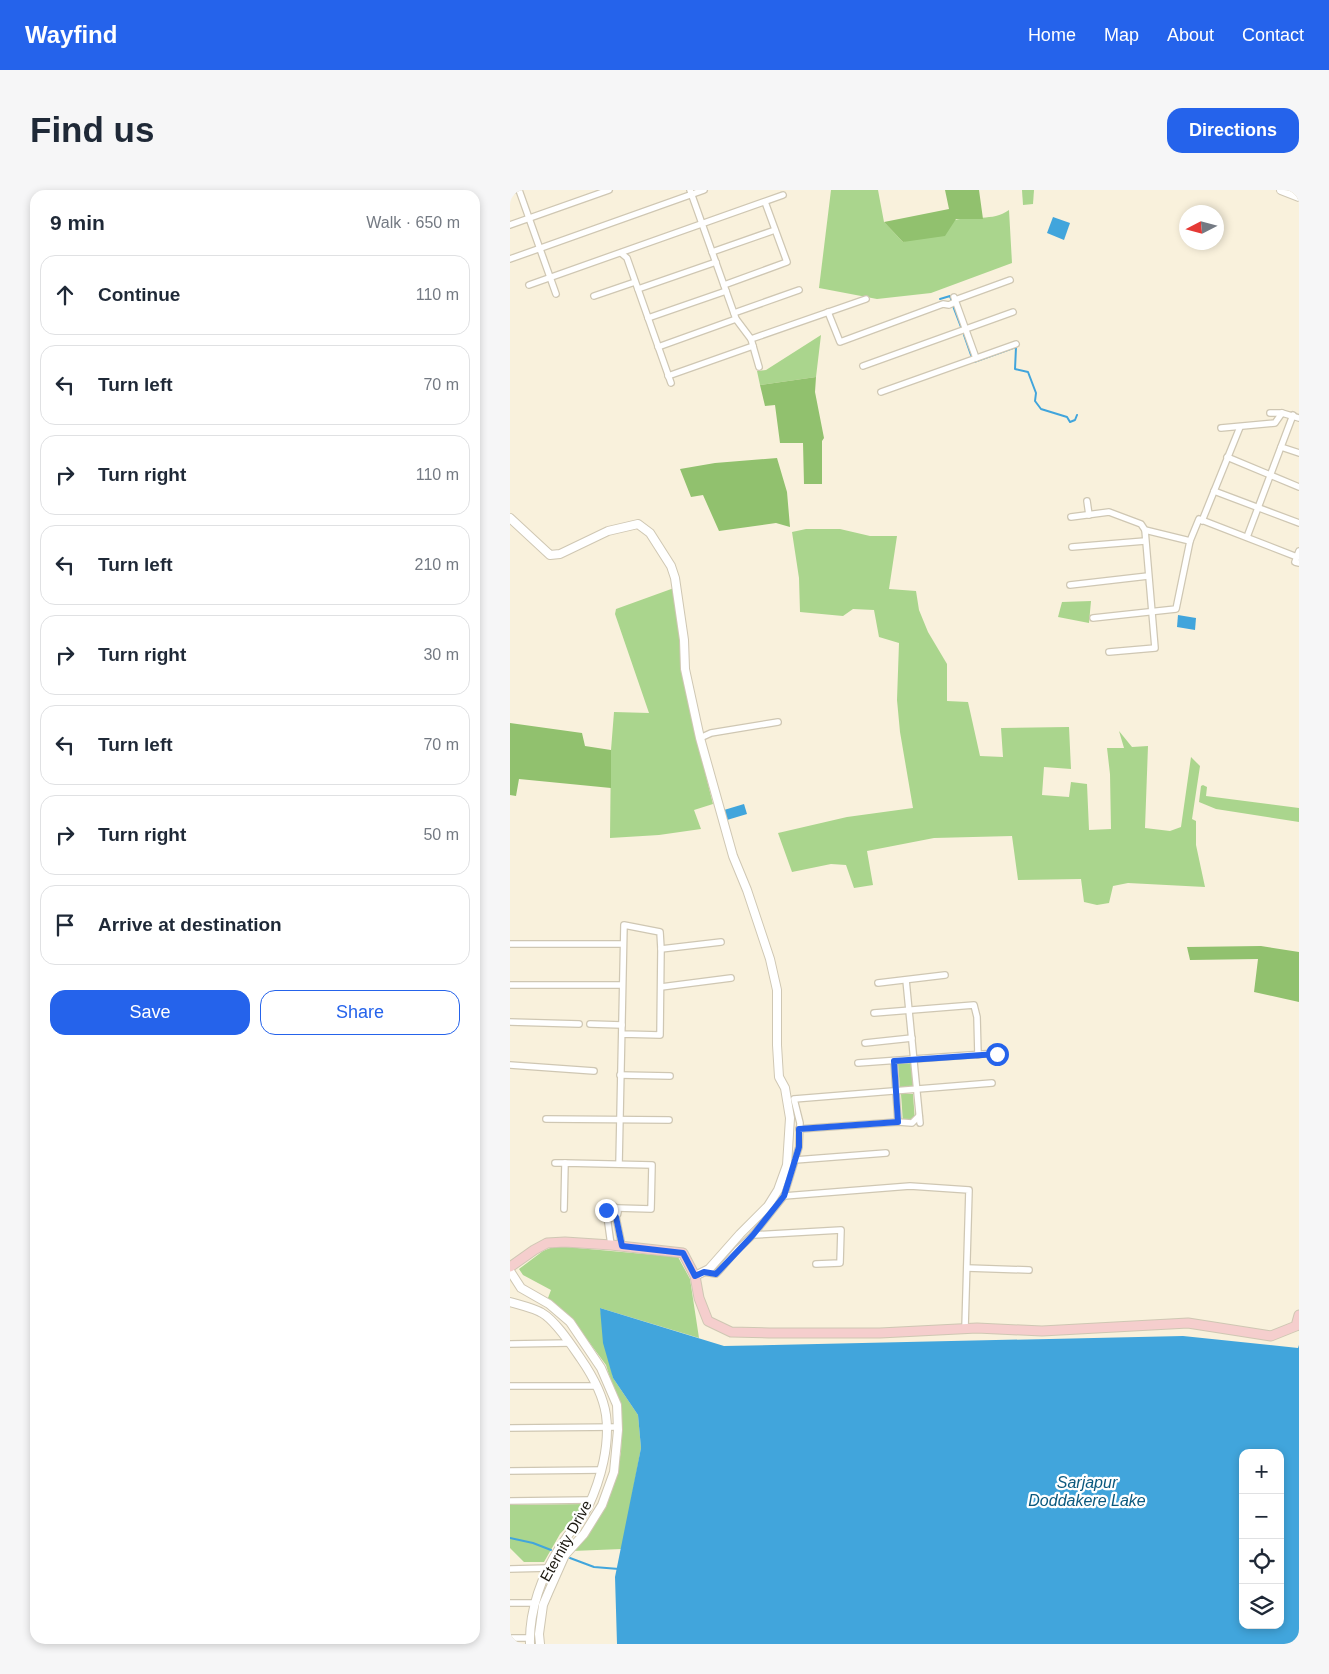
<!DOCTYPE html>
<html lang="en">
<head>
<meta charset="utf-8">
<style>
  body { margin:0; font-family:Arial,sans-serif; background:#f6f6f7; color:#1f2937 }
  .controls { position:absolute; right:15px; bottom:15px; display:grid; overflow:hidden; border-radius:10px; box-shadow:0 2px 8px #0003 }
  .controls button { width:45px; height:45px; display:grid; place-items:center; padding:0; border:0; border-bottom:1px solid #e0e1e3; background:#fff; color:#1f2937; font:25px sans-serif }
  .compass { position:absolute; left:669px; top:15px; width:45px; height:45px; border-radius:50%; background:#fff; box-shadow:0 2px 8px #0003; rotate:264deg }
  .stop { position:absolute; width:15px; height:15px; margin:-11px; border:4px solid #2563eb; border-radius:50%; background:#fff }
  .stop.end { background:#2563eb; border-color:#fff; box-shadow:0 1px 5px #0008 }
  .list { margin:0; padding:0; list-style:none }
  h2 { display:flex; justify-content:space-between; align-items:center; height:65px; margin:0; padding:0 20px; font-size:21px }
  h2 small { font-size:16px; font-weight:400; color:#747a83 }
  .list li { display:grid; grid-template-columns:32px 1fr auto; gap:15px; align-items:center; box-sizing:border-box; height:80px; margin:0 10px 10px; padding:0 10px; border:1px solid #e0e1e3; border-radius:15px }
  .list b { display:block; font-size:19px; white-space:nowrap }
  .list em { font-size:16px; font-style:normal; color:#747a83 }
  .actions { display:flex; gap:10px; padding:15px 20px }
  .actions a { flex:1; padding:11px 0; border:1px solid #2563eb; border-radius:15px; text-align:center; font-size:18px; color:#2563eb }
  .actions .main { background:#2563eb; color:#fff }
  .icon { flex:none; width:28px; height:28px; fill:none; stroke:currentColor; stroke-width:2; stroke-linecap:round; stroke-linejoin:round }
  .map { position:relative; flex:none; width:789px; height:1454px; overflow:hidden; border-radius:15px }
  header { display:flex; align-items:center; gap:30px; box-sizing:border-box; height:70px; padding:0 25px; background:#2563eb; color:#fff }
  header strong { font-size:24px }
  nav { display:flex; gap:28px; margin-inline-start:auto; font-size:18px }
  .intro { display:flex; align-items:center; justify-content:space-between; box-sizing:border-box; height:120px; padding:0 30px }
  h1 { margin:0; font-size:35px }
  .button { padding:12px 22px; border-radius:15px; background:#2563eb; color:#fff; font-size:18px; font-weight:700 }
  main { display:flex; gap:30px; padding:0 30px }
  aside { flex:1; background:#fff; border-radius:15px; box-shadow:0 2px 8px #0003 }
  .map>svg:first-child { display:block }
</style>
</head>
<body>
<header>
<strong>Wayfind</strong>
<nav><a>Home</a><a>Map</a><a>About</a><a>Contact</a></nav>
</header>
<div class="intro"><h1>Find us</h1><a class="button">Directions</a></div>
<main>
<aside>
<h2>9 min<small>Walk · 650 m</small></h2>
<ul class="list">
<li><svg class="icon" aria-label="ahead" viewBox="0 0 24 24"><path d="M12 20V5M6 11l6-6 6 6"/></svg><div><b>Continue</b></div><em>110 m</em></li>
<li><svg class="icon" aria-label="left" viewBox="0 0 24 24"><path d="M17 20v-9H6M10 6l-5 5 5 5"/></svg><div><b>Turn left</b></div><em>70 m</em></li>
<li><svg class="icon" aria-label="right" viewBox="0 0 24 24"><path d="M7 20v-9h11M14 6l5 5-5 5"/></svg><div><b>Turn right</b></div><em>110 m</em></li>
<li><svg class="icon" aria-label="left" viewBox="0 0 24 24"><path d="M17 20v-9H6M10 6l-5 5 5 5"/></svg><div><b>Turn left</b></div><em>210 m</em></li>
<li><svg class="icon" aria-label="right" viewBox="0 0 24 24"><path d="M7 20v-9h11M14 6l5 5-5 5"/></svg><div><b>Turn right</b></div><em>30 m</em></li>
<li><svg class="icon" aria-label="left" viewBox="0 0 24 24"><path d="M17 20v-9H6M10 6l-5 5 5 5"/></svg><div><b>Turn left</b></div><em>70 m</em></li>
<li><svg class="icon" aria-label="right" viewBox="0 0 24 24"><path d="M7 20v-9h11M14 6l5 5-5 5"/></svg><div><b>Turn right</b></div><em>50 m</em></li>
<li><svg class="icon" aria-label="arrive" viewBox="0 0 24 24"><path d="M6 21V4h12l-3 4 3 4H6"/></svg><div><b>Arrive at destination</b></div></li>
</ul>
<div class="actions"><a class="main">Save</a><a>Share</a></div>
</aside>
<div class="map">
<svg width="789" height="1454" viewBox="0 0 789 1454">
  <rect width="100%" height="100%" fill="#f9f1dc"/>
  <!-- green -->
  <g fill="#aad58d">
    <path d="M321 0H368L374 32 393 52C410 45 427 35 445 30 463 25 482 32 499 20L502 73 421 103 367 109 309 98Z"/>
    <polygon points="512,0 524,0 523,14 513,15"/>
    <polygon points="311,145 306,187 250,195 247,181 256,180"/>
    <polygon points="296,339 330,339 360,346 387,346 379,399 406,401 409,420 418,442 437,474 437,511 458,512 470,566 493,567 491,538 559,537 561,579 534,577 532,605 559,607 561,592 577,594 579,640 601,639 600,584 597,558 614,558 609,541 622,557 638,556 635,638 660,641 671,637 681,567 690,576 682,629 686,631 686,655 695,697 618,693 603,696 599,713 587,715 574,712 571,689 508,690 502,646 424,648 357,661 363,695 344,698 336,675 321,674 282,682 268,643 337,627 403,618 390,542 387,510 389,453 369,447 364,420 343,419 333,426 290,422 289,388 282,342"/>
    <polygon points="164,398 188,554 203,614 184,620 191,639 149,645 100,648 101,560 104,522 139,523 105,424 106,419"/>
    <polygon points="581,411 579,433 548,427 552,412"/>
    <polygon points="693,595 697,597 696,606 789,618 789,632 706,619 689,612 691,596"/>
    <polygon points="402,873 403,897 390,898 388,874"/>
    <polygon points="391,904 403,904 405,932 393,933"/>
    <polygon points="45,1056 168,1067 180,1089 189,1148 90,1118 103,1188 128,1225 131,1258 112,1359 62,1361 97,1310 101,1300 111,1263 112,1228 96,1175 65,1133 38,1108 41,1100 13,1085 9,1079 33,1061"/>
    <polygon points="75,1314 63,1330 50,1344 34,1372 14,1372 0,1358 0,1315"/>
  </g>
  <!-- forest -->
  <g fill="#91c16e">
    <polygon points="435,0 469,0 473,29 446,29 435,46 393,52 374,32 439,19"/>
    <polygon points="306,187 305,202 314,248 312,251 312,294 294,294 293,253 270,253 265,215 255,216 250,195"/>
    <polygon points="267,268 277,302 280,337 266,333 209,341 193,305 181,307 170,279 205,273"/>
    <polygon points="0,533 72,543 75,556 101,560 101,598 9,589 6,606 0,605"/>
    <polygon points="751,756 789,762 789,812 744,802 748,769 680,770 677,757"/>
  </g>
  <!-- water -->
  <g fill="#41a5dc" fill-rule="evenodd">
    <polygon points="543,27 560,33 554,50 537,43"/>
    <polygon points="668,425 686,428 685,440 667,437"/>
    <polygon points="234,614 237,624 217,630 214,620"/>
    <path d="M90 1118 214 1156 673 1146 788 1158 789 1155V1454H107L105 1387 131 1258 128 1225 103 1188 93 1153ZM733 1263H770V1435H733Z"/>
  </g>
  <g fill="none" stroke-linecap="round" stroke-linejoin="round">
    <!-- stream -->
    <g stroke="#41a5dc" stroke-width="2">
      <polyline points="430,109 440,106 442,112"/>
      <polyline points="443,116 451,137"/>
      <polyline points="454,145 461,165"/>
      <polyline points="464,172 506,157 505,179 518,182 526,203 525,211 531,219 557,227 560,232 565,230 567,225"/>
      <polyline points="0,1348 23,1353 41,1360"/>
      <polyline points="60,1368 84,1377 109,1379"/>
    </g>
    <!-- minor casing -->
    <g stroke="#cfc7b3" stroke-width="8">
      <g id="minor">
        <polyline points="9,0 46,104"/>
        <polyline points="180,0 226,129 241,149 249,177"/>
        <polyline points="0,1 4,0"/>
        <polyline points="0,35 99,0"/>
        <polyline points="202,62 265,40"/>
        <polyline points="111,63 117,68 161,193"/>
        <polyline points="0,69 194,0"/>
        <polyline points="19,95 273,5"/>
        <polyline points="214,95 277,72 255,12"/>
        <polyline points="128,99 206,72"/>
        <polyline points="84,106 125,92"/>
        <polyline points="444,107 466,168"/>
        <polyline points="445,110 500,90"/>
        <polyline points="318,122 330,152 433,114 439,115 445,112"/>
        <polyline points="224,123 289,100"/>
        <polyline points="138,128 216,101"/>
        <polyline points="241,149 356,109"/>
        <polyline points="148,157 226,129"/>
        <polyline points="353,176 503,122"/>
        <polyline points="158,186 243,156"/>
        <polyline points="371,202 506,154"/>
        <polyline points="760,223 772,223 789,228"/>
        <polyline points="711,238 765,233 772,223"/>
        <polyline points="771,257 789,263"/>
        <polyline points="717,267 789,297"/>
        <polyline points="704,301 789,333"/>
        <polyline points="577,311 579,325"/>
        <polyline points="561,327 599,322 631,334 635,340 680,351"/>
        <polyline points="692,331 730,237"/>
        <polyline points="737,347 783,225"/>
        <polyline points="562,357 635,351"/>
        <polyline points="789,361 785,372 789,373"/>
        <polyline points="560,395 638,386"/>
        <polyline points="583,428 666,419 680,351 689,329 787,367"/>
        <polyline points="599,462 645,458 635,340"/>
        <polyline points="190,548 201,543 268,532"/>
        <polyline points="0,754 113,754"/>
        <polyline points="151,759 211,752"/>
        <polyline points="396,790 410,933"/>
        <polyline points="368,793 435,785"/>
        <polyline points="0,795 112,795"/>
        <polyline points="151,797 221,788"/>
        <polyline points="364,823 464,815 467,827 468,865"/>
        <polyline points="0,832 69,834"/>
        <polyline points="80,834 112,835"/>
        <polyline points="355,853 402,848"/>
        <polyline points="384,871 388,932"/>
        <polyline points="348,873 487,863"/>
        <polyline points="0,875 84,881"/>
        <polyline points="110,885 160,886"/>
        <polyline points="36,929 159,930"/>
        <polyline points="289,939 388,932 402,933 409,926"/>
        <polyline points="285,970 376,963"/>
        <polyline points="45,973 55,973"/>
        <polyline points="109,974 114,735 150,742 151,759 150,845 112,844"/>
        <polyline points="274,1006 289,957 290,933 284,909 482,893"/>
        <circle cx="102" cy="1022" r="6"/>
        <polyline points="54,1019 55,973 142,975 141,1019 107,1018"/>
        <polyline points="97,1026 101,1055"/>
        <polyline points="106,1027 112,1056"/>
        <polyline points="243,1045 331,1040 330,1073 306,1074"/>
        <polyline points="457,1078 519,1080"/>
        <polyline points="194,1082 206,1084 209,1081 227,1060 243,1045 274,1006 400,996 459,1000 455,1138"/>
        <polyline points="0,1154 60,1153"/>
        <polyline points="0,1196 86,1196"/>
        <polyline points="0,1238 108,1237"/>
        <polyline points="0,1281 92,1280"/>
        <polyline points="0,1311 80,1310"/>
        <polyline points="0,1379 39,1378"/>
        <polyline points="0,1413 25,1413"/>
        <polyline points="0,1448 20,1448"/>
      </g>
    </g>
    <!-- tertiary casing -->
    <g stroke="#cfc7b3" stroke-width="10">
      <g id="tertiary">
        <polyline points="771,0 789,7"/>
        <polyline points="0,328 40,365 50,364 98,341 128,334 140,343 161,376 165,388 174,450 175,479 190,548 223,666 237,700 260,769 267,800 267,855 269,887 275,898 280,928 277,975 268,1000 258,1016 230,1044 199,1079 185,1086"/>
        <polyline points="0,1081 11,1098 39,1114 60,1132 91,1178 107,1215 108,1240 104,1282 92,1315 74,1344 55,1365 39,1401 33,1415 29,1444 30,1454"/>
        <path d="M0 1112C10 1115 24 1118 32 1123 46 1131 62 1156 71 1169 82 1185 93 1205 96 1225 100 1255 91 1289 78 1317 70 1331 58 1344 50 1357 32 1385 19 1420 20 1454"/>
      </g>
    </g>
    <!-- secondary casing -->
    <g stroke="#cfc7b3" stroke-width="11">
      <polyline id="secondary" points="0,1077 24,1060 37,1053 55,1052 101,1055 173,1063 185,1086 189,1108 198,1131 221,1142 259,1143 370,1143 467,1138 532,1141 678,1133 761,1146 786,1136 789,1125"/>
    </g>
    <!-- minor -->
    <use href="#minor" stroke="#fff" stroke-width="5.5"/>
    <!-- tertiary -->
    <use href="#tertiary" stroke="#fff" stroke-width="8"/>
    <!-- secondary -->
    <use href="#secondary" stroke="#f5cecd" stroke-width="9"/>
  </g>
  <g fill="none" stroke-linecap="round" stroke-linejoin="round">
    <!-- route -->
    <polyline stroke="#2563eb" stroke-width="6" points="96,1020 96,1024 99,1027 106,1027 112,1056 173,1063 185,1086 194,1082 206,1084 243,1045 274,1006 289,957 289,939 388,932 384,871 487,864"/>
  </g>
  <g text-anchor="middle" stroke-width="4.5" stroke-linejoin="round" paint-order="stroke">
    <!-- street labels -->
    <g font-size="15" fill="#1b1810" stroke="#fff">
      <text transform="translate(56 1351) rotate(-61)" y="5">Eternity Drive</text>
    </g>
    <!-- water labels -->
    <g font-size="16" font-style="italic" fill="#0b597e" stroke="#fff">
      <text x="577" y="1298">Sarjapur<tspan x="577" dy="18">Doddakere Lake</tspan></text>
    </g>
  </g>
</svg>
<div class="controls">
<button>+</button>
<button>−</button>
<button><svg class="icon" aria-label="locate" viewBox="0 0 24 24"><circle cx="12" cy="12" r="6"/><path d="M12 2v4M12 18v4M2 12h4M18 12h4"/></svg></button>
<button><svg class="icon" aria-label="layers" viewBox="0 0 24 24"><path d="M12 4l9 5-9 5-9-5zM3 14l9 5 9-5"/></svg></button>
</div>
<svg class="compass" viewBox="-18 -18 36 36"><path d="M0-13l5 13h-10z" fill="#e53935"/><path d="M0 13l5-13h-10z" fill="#747a83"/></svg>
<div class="stop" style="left:487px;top:864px"></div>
<div class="stop end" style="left:96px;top:1020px"></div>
</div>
</main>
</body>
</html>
